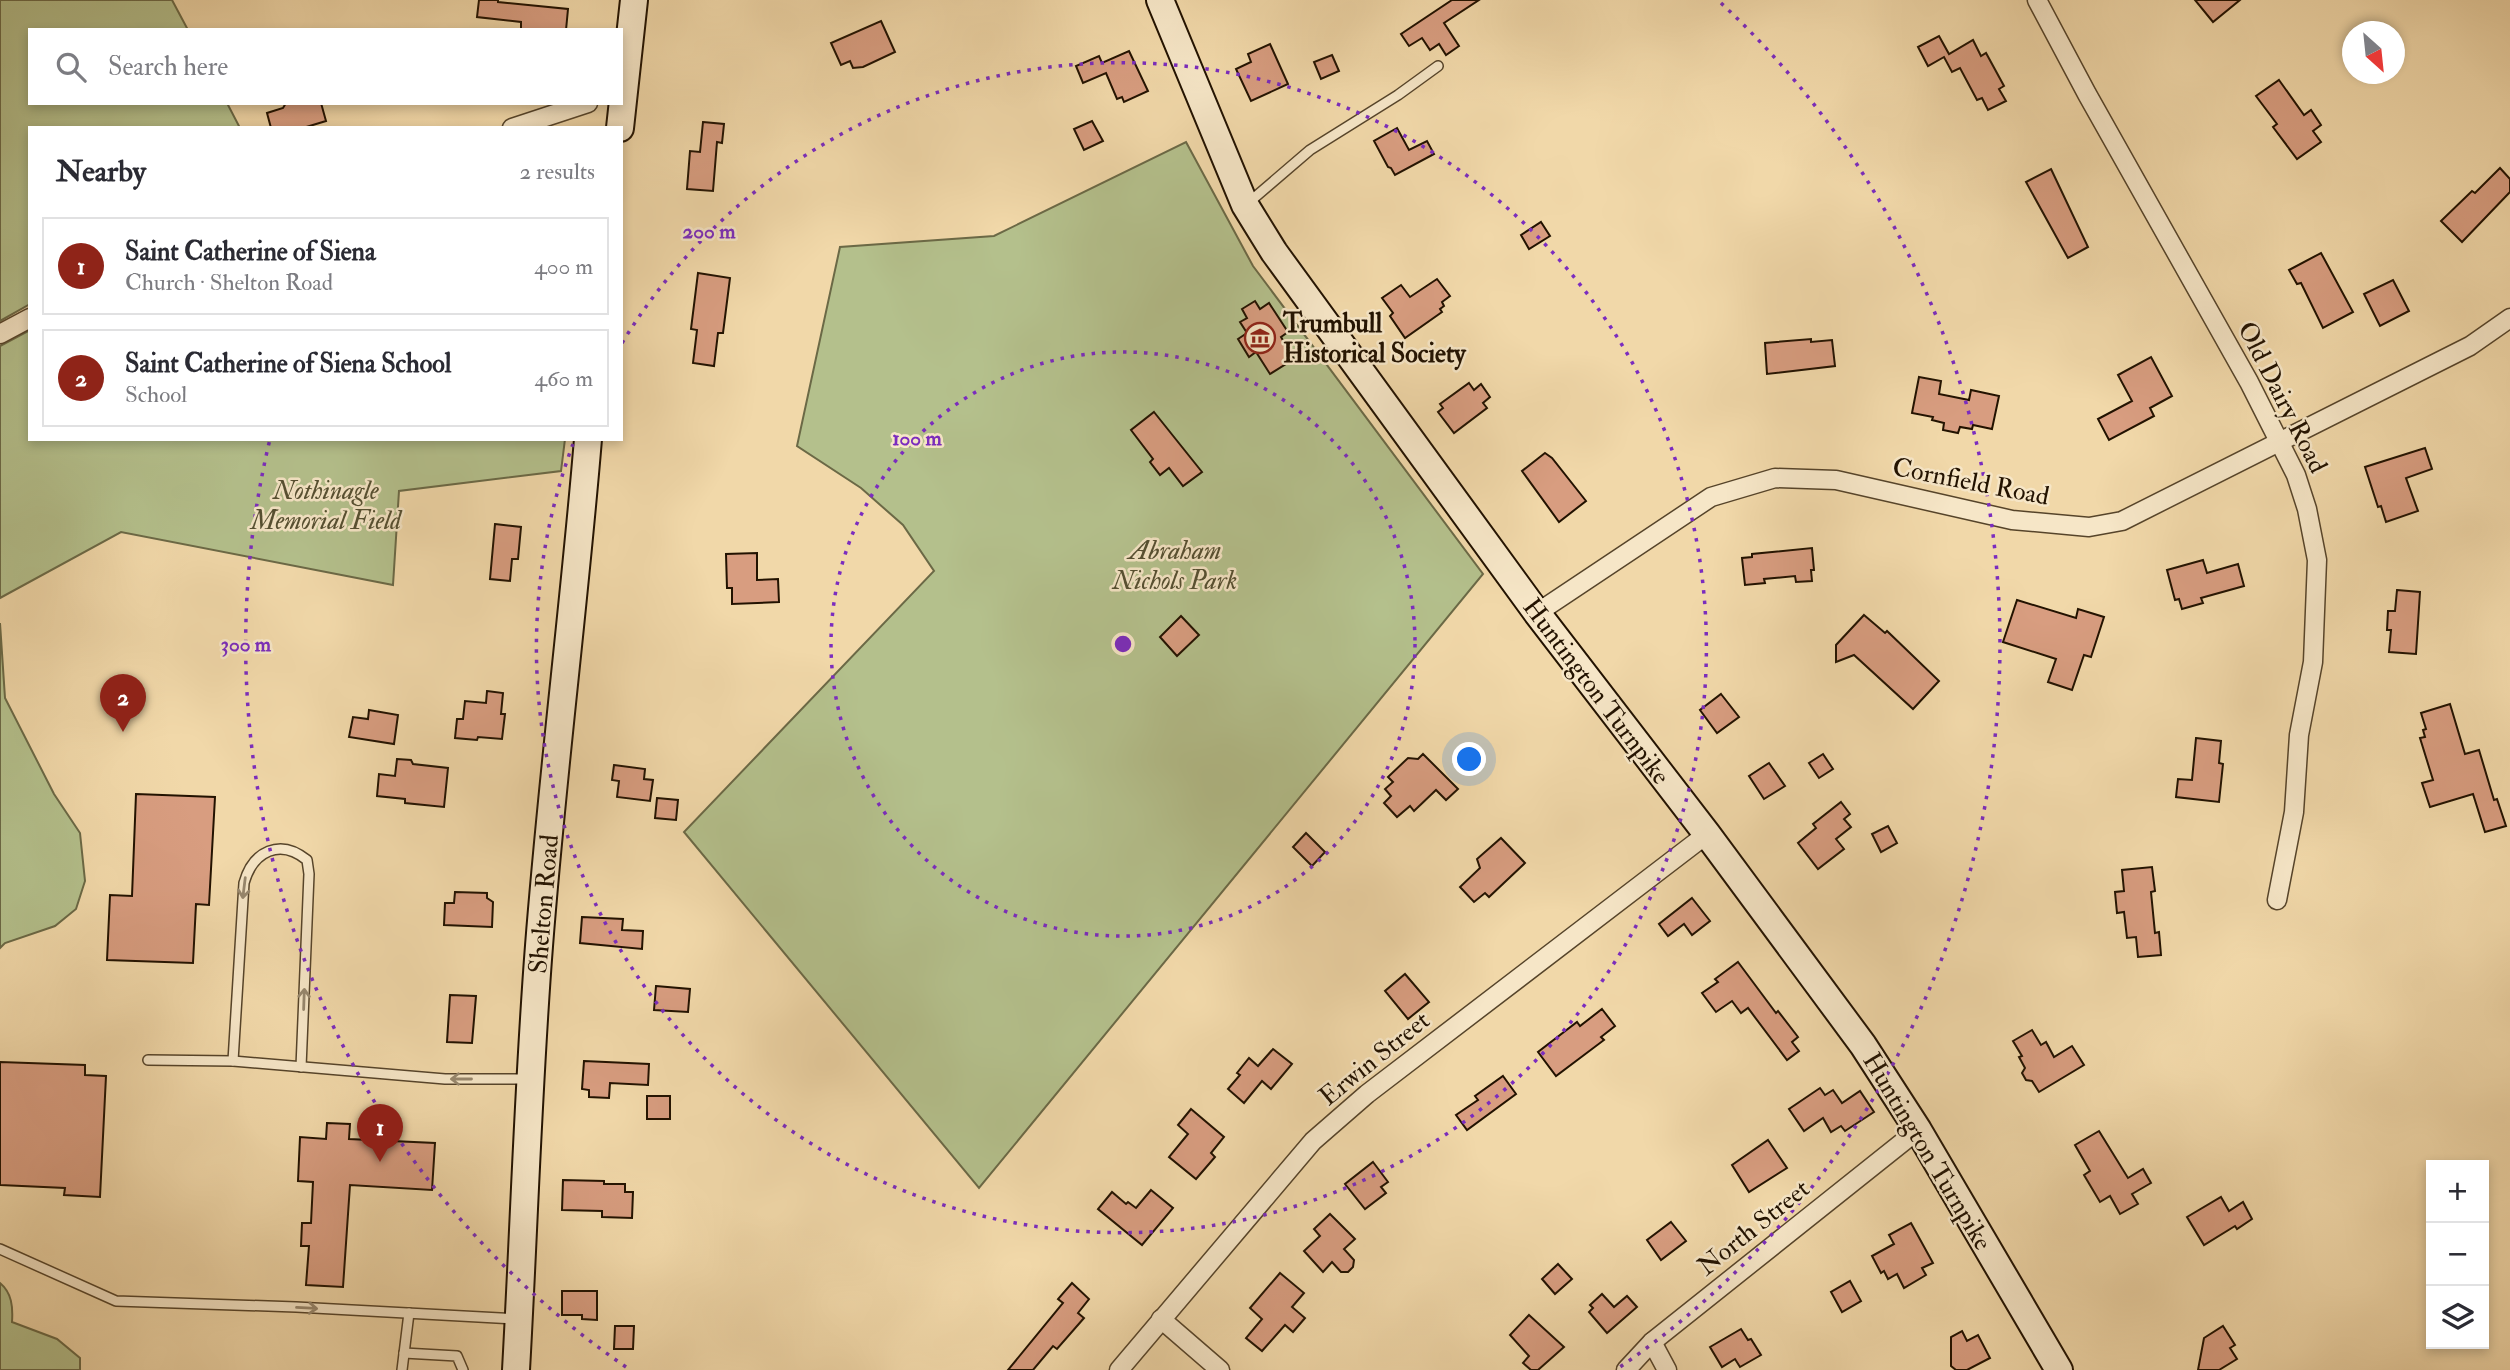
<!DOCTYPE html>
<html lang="en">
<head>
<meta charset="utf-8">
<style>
  body { margin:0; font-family:"IM FELL Double Pica",serif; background:#f2f2f3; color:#2b2b33 }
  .controls { position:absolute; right:21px; bottom:21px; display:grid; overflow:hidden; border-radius:0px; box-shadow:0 4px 10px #0003 }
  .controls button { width:63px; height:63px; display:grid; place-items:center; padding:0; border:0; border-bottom:2px solid #e1e1e2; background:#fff; color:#2b2b33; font:35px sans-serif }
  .compass { position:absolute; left:2342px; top:21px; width:63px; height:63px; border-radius:50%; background:#fff; box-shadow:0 4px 10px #0003; rotate:153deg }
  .you { position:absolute; left:1470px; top:760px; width:24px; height:24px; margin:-18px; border:5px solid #fff; border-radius:50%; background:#1a73e8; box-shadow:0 0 0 10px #1a73e833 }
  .badge { display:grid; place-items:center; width:46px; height:46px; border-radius:50%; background:#8f2418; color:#fff; font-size:23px; font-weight:700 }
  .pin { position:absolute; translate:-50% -58px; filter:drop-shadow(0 2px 4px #0008) }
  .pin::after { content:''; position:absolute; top:37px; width:24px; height:21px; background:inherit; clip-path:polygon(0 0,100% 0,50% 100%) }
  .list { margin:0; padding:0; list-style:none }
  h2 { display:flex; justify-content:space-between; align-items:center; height:91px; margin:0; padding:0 28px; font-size:30px }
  h2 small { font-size:23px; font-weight:400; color:#7c7c81 }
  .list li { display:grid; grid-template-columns:46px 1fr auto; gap:21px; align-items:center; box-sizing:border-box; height:98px; margin:0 14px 14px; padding:0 14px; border:2px solid #e1e1e2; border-radius:0px }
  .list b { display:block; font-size:26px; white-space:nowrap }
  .list p { margin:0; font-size:23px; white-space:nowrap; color:#7c7c81 }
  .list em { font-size:23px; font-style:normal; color:#7c7c81 }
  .icon { flex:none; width:38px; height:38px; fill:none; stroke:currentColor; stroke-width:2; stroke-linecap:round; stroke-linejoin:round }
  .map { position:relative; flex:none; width:2510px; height:1370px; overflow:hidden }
  .search { position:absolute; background:#fff; box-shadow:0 4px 10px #0003; left:28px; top:28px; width:595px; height:77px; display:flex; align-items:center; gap:18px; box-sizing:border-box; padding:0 24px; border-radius:0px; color:#7c7c81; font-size:26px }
  .panel { position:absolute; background:#fff; box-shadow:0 4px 10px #0003; left:28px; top:126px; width:595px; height:315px; border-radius:0px }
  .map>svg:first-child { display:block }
</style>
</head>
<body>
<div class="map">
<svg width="2510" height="1370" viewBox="0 0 2510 1370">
  <rect width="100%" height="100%" fill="#f1d8a9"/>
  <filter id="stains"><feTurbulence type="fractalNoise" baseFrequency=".00286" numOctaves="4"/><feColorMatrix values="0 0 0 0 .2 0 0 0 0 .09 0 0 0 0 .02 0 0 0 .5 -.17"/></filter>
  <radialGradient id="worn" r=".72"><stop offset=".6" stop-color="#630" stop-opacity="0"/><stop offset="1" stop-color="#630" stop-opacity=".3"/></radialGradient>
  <!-- green -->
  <g fill="#b4c08c" stroke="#6b6946" stroke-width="2">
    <polygon points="0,0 172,0 188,30 30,30 30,103 227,103 240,128 30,128 30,304 0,321"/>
    <polygon points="1186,142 1253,266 1483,574 979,1188 684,832 934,571 903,525 861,488 797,446 840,247 994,236"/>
    <polygon points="30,330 30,439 565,439 561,471 399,491 393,585 121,532 0,598 0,346"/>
    <polygon points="0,623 5,698 54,794 80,833 85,881 76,909 55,926 5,943 0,948"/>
    <path d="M0 1283C12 1293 13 1307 12 1322L57 1339 80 1358V1370H0Z"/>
  </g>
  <!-- building -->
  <g fill="#d89d80" stroke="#221200" stroke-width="2">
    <polygon points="479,0 498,0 498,2 568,9 566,30 521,30 521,22 477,17"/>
    <polygon points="1452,0 1479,0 1444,23 1459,46 1446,55 1439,44 1430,50 1422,38 1409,46 1401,34"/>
    <polygon points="2195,0 2240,0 2213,22"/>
    <polygon points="881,21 895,52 863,67 853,68 850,61 841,65 831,43"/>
    <polygon points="1939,36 1949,54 1973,40 1981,56 1986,53 2004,86 1999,89 2006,101 1988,110 1982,98 1977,100 1960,68 1952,72 1944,57 1928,66 1918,47"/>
    <polygon points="1270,44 1288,84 1251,101 1236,69 1251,62 1248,54"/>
    <polygon points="1129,51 1148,91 1124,102 1122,97 1117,99 1106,73 1083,83 1076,66 1099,56 1102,63"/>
    <polygon points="1332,55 1339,71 1321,79 1314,62"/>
    <polygon points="2279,80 2304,115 2311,110 2321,125 2313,131 2321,142 2297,159 2273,127 2277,124 2256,96"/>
    <polygon points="286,103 321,103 326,121 303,128 271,128 267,113 283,108"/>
    <polygon points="1092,121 1103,141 1084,150 1074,129"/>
    <polygon points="703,122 724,124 722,143 717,142 713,191 687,189 690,151 700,152"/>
    <polygon points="1397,128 1409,150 1427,141 1434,154 1395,175 1391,168 1388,167 1374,141"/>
    <polygon points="2500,168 2510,179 2510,192 2462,242 2441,221 2472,191 2475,193"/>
    <polygon points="2051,169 2088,247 2068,258 2026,182"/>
    <polygon points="1541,222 1550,236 1529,249 1521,235"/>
    <polygon points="2321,253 2353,312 2323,328 2301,283 2297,284 2289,270"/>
    <polygon points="698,273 730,278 723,333 718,333 714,366 693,363 697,330 691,329"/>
    <polygon points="1437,279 1450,296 1442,302 1444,306 1440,309 1442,312 1405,338 1390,316 1393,313 1382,298 1401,285 1410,297"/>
    <polygon points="2393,280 2409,311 2380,326 2364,294"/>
    <polygon points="1255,301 1260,309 1269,303 1288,332 1281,337 1294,359 1270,374 1256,352 1249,357 1238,339 1247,333 1240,322 1247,318 1242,309"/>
    <polygon points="1811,339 1811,342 1832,340 1835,366 1767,374 1765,343"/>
    <polygon points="2151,357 2172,396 2150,408 2154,416 2109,440 2098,419 2132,401 2118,375"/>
    <polygon points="1919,377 1941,381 1939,394 1969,400 1971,390 1999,396 1992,429 1973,425 1972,429 1960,427 1958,433 1943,430 1944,423 1932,420 1933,417 1912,413"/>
    <polygon points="1469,383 1474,390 1481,384 1490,397 1483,403 1487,408 1454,433 1438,412 1443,408 1440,404"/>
    <polygon points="1154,412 1202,472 1183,486 1169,468 1160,475 1150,462 1153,459 1131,430"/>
    <polygon points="2425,448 2432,469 2406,478 2418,511 2386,522 2381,506 2378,507 2365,467"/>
    <polygon points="1545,453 1552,458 1586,501 1559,522 1522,471"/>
    <polygon points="495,524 521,527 518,559 512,559 510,581 490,579"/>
    <polygon points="1812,548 1814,570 1811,570 1812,581 1796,582 1795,576 1764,579 1765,583 1745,585 1742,558 1752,557 1752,554"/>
    <polygon points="757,553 757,580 778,579 779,602 732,604 732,588 727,588 726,554"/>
    <polygon points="2203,560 2207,573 2238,564 2244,586 2201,598 2203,603 2182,609 2179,599 2175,600 2167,570"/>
    <polygon points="2397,590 2420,592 2416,654 2389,652 2391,630 2387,630 2388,611 2395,611"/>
    <polygon points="2017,600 2076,618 2078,609 2104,617 2091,657 2084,655 2072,690 2048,682 2056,659 2003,642"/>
    <polygon points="1864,615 1885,633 1887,631 1939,681 1913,709 1854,655 1836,662 1836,645"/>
    <polygon points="1181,616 1199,635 1177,656 1160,637"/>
    <polygon points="487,691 503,693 501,714 505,714 502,739 478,737 477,740 455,738 457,719 463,719 465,701 486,703"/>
    <polygon points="1721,694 1739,717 1717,733 1700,710"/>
    <polygon points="2450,704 2465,754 2479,750 2494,800 2497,799 2506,826 2485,832 2473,794 2430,807 2422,783 2433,780 2420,738 2425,737 2423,730 2426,729 2421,713"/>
    <polygon points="369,710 398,715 394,744 349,737 353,717 368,719"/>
    <polygon points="2196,738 2221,741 2219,763 2223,764 2219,802 2176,797 2178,779 2192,780"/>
    <polygon points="1423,754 1458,789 1446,800 1436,790 1414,811 1410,806 1397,817 1384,803 1391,796 1385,789 1393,782 1388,777 1408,758 1418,759"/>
    <polygon points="1823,754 1833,769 1819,778 1809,763"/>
    <polygon points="397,759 411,760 413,764 448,768 444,807 405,803 405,799 377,796 379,774 395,776"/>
    <polygon points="1769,763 1785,786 1764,799 1749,776"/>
    <polygon points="614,765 645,769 644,779 653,780 650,801 617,797 619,781 612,780"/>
    <polygon points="136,794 215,797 209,905 196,904 193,963 107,960 110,895 132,896"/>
    <polygon points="657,798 678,800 676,820 655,818"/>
    <polygon points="1841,802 1850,814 1844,819 1851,827 1836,839 1844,849 1818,869 1798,843 1816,828 1813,824"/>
    <polygon points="1888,826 1897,843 1881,852 1872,834"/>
    <polygon points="1306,833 1325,852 1312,866 1293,847"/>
    <polygon points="1501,838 1525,863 1489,897 1485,893 1474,902 1460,887 1480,868 1477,859"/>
    <polygon points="2152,867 2155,891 2151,892 2155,933 2159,932 2161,955 2138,957 2136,937 2127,938 2124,912 2117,913 2115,892 2124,891 2122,870"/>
    <polygon points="455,892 487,893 487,898 493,902 492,927 444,925 445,903 454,903"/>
    <polygon points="1692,898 1710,921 1692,935 1684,924 1668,936 1659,924"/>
    <polygon points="582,917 623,919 622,930 643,931 642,949 580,943"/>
    <polygon points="1738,962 1776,1013 1778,1011 1798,1037 1792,1042 1799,1051 1787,1060 1748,1008 1741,1013 1732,1001 1716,1012 1702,993 1718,982 1715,979"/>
    <polygon points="1405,974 1429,1002 1408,1019 1385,991"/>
    <polygon points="656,986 690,989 688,1012 654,1010"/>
    <polygon points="450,995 476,996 472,1043 447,1042"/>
    <polygon points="1602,1009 1615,1026 1601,1037 1604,1040 1556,1076 1538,1052 1577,1022 1580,1026"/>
    <polygon points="2032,1030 2041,1045 2046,1042 2054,1057 2072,1046 2084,1065 2039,1092 2032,1081 2026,1080 2022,1073 2025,1068 2019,1057 2022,1056 2013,1041"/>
    <polygon points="1273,1049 1292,1064 1271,1089 1262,1081 1244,1103 1228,1089 1240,1075 1237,1073 1249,1058 1258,1066"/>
    <polygon points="584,1061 649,1064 648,1085 610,1083 609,1098 589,1097 589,1090 582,1089"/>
    <polygon points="0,1062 85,1065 85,1075 106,1076 100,1197 64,1195 65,1188 0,1185"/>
    <polygon points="1503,1076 1516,1094 1467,1130 1456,1115 1478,1100 1475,1096"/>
    <polygon points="1820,1088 1825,1095 1833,1090 1842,1103 1860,1091 1874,1112 1845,1131 1841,1126 1831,1132 1823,1118 1804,1131 1789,1109"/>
    <rect x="647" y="1096" width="23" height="23"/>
    <polygon points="1191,1109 1224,1137 1211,1153 1215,1157 1196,1179 1169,1157 1188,1134 1178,1125"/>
    <polygon points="327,1123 350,1124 349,1139 435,1143 432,1190 350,1185 343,1287 306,1285 309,1246 301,1246 302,1223 311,1223 313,1182 298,1181 300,1137 326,1139"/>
    <polygon points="2099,1131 2128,1178 2143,1169 2151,1183 2132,1194 2138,1204 2120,1214 2110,1196 2100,1202 2084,1175 2090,1171 2075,1145"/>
    <polygon points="1768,1140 1787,1168 1749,1192 1732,1165"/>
    <polygon points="1373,1162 1388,1182 1381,1187 1386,1193 1365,1209 1345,1184"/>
    <polygon points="563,1180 604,1181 604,1184 625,1184 625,1192 633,1192 632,1218 602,1217 602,1211 562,1210"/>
    <polygon points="1151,1190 1173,1208 1142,1245 1098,1209 1112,1192 1126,1204 1128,1202 1136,1208"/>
    <polygon points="2221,1197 2229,1211 2243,1202 2252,1219 2237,1229 2235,1226 2204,1245 2187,1217"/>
    <polygon points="1330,1214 1355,1239 1344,1249 1354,1260 1353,1267 1348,1272 1341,1272 1332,1262 1323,1272 1304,1251 1320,1236 1314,1229"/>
    <polygon points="1671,1222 1686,1241 1661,1260 1647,1240"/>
    <polygon points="1911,1223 1933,1263 1922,1268 1926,1275 1904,1288 1897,1274 1888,1279 1884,1271 1881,1273 1872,1256 1894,1244 1889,1235"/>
    <polygon points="1558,1264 1572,1279 1555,1294 1542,1279"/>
    <polygon points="1280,1273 1304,1293 1292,1307 1305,1318 1293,1332 1285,1325 1262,1351 1246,1338 1262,1319 1250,1308"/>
    <polygon points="1850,1281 1861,1301 1842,1312 1831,1292"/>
    <polygon points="1072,1283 1089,1299 1078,1313 1084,1318 1057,1349 1053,1346 1033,1370 1008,1370 1063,1303 1058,1299"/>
    <polygon points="562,1291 597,1291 597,1320 582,1319 582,1315 562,1315"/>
    <polygon points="1602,1294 1614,1307 1627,1296 1637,1307 1607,1333 1589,1312 1593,1308 1590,1305"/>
    <polygon points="1529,1315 1564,1347 1538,1370 1531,1370 1523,1363 1529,1356 1510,1335"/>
    <polygon points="615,1326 634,1326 633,1349 614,1349"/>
    <polygon points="2223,1326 2235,1345 2230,1348 2237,1359 2219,1370 2198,1370 2204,1338"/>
    <polygon points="1741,1329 1748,1340 1751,1339 1761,1355 1740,1367 1735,1359 1722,1367 1710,1347"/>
    <polygon points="1962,1331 1967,1341 1978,1335 1990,1358 1967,1370 1956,1370 1951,1366 1951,1337"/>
  </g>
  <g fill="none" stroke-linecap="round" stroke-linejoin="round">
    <!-- lane casing -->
    <g stroke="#56442a" stroke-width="12">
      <g id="lane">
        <polyline points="1247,204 1310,150 1398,95 1438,66"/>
        <polyline points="148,1060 233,1061 445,1079 528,1079"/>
        <path d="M233 1061 244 883C253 851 280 838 307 860L309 874 301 1067"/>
        <polyline points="0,1249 116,1301 296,1307 517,1319"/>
        <polyline points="404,1353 457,1356 463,1370"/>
        <polyline points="402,1370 409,1313"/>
      </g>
    </g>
    <!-- street casing -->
    <g stroke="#56442a" stroke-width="21">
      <g id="street">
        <polyline points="2037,0 2087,94 2249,382 2296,475 2307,509 2317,560 2313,662 2299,735 2294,812 2277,900"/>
        <polyline points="512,128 588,103"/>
        <polyline points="0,334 30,318"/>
        <polyline points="1537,613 1711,497 1775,478 1836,480 2012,520 2089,527 2122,521 2470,346 2510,318"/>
        <polyline points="1161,1319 1220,1370"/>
        <polyline points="1652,1342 1667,1370"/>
        <polyline points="1119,1370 1313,1141 1367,1094 1707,834"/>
        <polyline points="1626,1370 1652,1342 1918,1130"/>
      </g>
    </g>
    <!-- secondary casing -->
    <g stroke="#221200" stroke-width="30">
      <g id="secondary">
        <polyline points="1160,0 1245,205 1274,252 1537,613 1707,834 1863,1045 1918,1130 2059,1370"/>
        <polyline points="620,128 634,0"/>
        <path d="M516 1370C524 1229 528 1087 539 946 552 777 574 608 588 439"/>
      </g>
    </g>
    <!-- lane -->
    <use href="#lane" stroke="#f6e6c7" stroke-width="9"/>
    <!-- street -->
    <use href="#street" stroke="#f6e6c7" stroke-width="18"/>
    <!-- secondary -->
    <use href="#secondary" stroke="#f6e6c7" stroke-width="26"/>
  </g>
  <!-- one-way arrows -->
  <defs><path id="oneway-shaft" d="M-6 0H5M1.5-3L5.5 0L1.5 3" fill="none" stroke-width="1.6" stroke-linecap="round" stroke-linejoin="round" transform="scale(1.75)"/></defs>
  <g stroke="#97876d">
    <use href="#oneway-shaft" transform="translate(244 888) rotate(97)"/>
    <use href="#oneway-shaft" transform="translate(304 999) rotate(-88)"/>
    <use href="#oneway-shaft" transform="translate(461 1079) rotate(-180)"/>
    <use href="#oneway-shaft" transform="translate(307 1308) rotate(3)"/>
  </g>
  <!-- distance rings -->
  <g fill="none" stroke="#7b2cbf" stroke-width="3.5" stroke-dasharray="3.5 7">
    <circle cx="1123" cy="644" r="292"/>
    <path d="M622 343A585 585 0 1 1 573 444"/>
    <path d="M626 1367A877 877 0 0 1 270 439M1721 3A877 877 0 0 1 1620 1367"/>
  </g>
  <!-- icons -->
  <defs>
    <g id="museum-ring" transform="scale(1.575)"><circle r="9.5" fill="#f6e6c7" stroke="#8f2418" stroke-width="1.5"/><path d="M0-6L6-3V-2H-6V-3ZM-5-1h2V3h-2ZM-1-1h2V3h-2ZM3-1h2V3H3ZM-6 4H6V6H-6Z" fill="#8f2418"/></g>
  </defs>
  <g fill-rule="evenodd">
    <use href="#museum-ring" x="1260" y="338"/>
  </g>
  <g text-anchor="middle" stroke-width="5" stroke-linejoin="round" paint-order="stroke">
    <!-- poi labels -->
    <g font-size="26" font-weight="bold" fill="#221200" stroke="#f6e6c7" text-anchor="start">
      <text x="1283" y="332">Trumbull<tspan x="1283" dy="30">Historical Society</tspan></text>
    </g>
    <!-- street labels -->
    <g font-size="26" fill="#221200" stroke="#f6e6c7">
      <text transform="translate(2283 397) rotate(63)" y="9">Old Dairy Road</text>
      <text transform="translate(1971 481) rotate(11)" y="9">Cornfield Road</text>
      <text transform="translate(1597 691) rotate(53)" y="9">Huntington Turnpike</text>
      <text transform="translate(543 904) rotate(-85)" y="9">Shelton Road</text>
      <text transform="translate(1374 1058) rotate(-39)" y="9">Erwin Street</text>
      <text transform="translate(1928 1151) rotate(59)" y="9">Huntington Turnpike</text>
      <text transform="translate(1753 1227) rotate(-39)" y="9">North Street</text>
    </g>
    <!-- park labels -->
    <g font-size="26" font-style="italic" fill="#554f31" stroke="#f6e6c7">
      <text x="326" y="499">Nothinagle<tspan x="326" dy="30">Memorial Field</tspan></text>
      <text x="1175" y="559">Abraham<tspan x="1175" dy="30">Nichols Park</tspan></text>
    </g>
  </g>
  <circle cx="1123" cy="644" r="10" fill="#7b2cbf" stroke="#f6e6c7" stroke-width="3.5"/>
  <g font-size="21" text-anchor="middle" font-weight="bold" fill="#7b2cbf" stroke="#f6e6c7" stroke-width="5" stroke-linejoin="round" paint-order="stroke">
    <text x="709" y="238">200 m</text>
    <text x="917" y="445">100 m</text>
    <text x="246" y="651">300 m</text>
  </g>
  <rect width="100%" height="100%" filter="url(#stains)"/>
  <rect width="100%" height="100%" fill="url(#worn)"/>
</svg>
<div class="controls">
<button>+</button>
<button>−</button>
<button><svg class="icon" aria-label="layers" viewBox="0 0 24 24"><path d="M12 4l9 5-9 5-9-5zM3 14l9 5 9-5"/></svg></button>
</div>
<svg class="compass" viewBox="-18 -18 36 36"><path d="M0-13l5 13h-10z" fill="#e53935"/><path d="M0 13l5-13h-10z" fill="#7c7c81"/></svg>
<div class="you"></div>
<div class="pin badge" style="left:380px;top:1162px">1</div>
<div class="pin badge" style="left:123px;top:732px">2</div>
<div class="search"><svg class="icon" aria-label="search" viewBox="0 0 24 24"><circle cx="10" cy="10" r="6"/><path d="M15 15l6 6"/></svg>Search here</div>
<section class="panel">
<h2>Nearby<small>2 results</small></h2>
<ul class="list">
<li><span class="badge">1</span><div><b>Saint Catherine of Siena</b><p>Church · Shelton Road</p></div><em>400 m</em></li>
<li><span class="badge">2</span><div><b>Saint Catherine of Siena School</b><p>School</p></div><em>460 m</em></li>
</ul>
</section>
</div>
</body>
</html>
